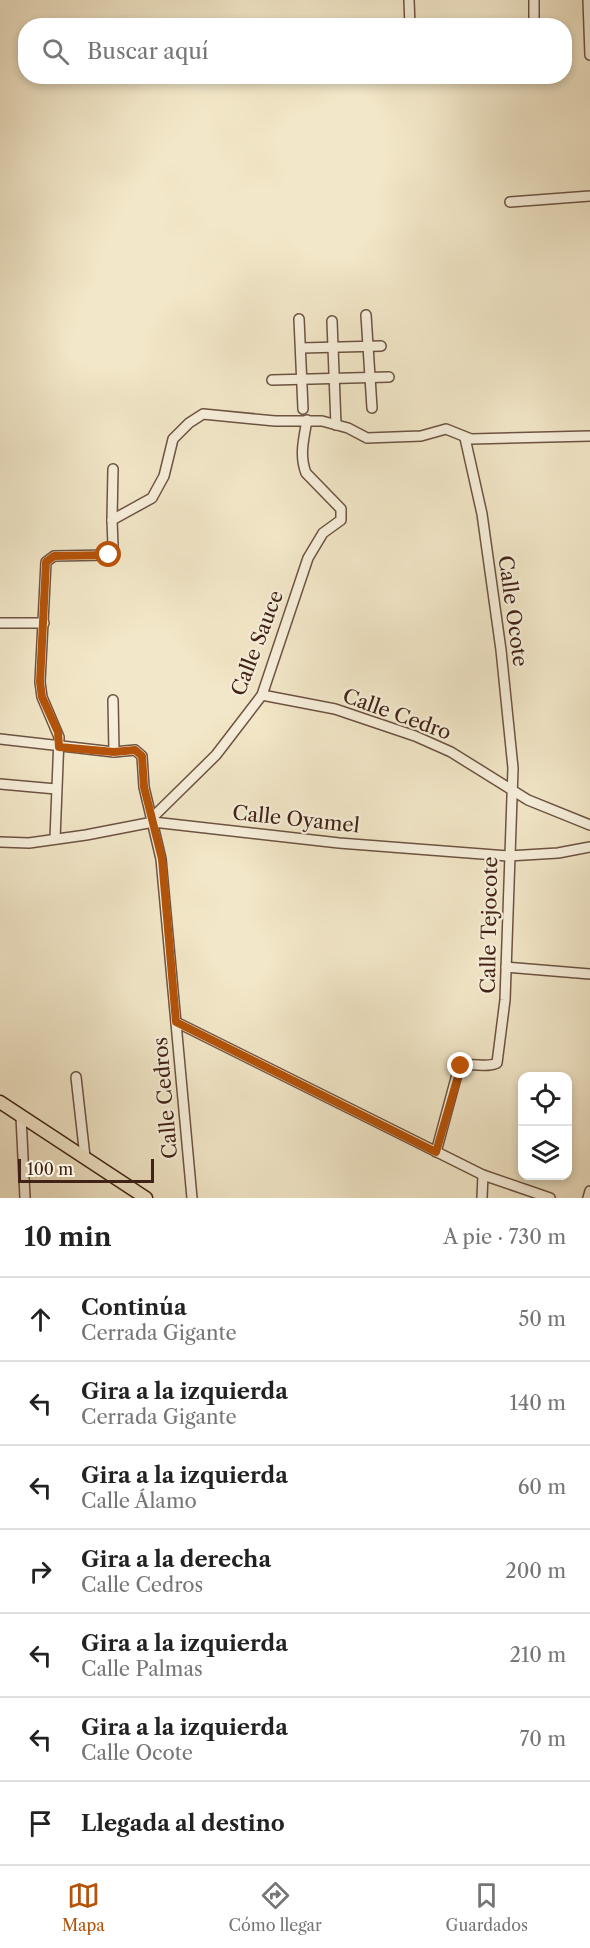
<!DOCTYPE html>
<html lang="es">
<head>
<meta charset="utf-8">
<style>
  body { margin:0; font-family:"Libre Caslon Text",serif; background:#f6f6f6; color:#222 }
  .controls { position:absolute; right:18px; bottom:18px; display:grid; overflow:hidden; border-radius:12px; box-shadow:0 3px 9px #0003 }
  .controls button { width:54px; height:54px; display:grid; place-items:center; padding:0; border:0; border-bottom:2px solid #e0e0e0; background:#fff; color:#222; font:30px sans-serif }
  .scale { position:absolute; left:18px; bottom:15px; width:136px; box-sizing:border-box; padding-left:6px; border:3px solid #412216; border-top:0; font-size:16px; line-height:21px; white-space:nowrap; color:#412216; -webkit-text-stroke:4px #f7efdb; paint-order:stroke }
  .stop { position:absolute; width:18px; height:18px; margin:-14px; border:4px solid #b45309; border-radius:50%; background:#fff }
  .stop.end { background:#b45309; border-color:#fff; box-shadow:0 2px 6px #0008 }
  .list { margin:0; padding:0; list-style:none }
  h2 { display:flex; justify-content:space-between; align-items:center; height:78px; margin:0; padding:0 24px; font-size:26px }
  h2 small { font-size:20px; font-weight:400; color:#767676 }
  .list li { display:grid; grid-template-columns:39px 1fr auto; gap:18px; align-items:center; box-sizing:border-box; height:84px; padding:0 24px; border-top:2px solid #e0e0e0 }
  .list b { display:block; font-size:22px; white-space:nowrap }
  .list p { margin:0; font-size:20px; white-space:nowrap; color:#767676 }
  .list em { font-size:20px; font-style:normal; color:#767676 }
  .icon { flex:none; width:33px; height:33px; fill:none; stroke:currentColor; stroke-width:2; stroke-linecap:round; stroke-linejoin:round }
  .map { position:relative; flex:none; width:590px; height:1198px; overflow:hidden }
  .search { position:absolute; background:#fff; box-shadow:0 3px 9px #0003; left:18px; right:18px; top:18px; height:66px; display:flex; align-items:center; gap:15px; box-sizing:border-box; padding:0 21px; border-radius:24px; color:#767676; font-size:22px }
  .sheet { height:666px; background:#fff }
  nav { display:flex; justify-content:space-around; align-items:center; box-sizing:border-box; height:84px; border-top:2px solid #e0e0e0; background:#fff; font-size:16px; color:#767676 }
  nav a { display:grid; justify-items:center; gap:3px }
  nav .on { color:#b45309 }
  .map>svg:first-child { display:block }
</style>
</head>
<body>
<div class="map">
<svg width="590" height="1198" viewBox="0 0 590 1198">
  <rect width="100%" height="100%" fill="#f2e7c8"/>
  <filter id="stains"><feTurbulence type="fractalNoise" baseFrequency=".00333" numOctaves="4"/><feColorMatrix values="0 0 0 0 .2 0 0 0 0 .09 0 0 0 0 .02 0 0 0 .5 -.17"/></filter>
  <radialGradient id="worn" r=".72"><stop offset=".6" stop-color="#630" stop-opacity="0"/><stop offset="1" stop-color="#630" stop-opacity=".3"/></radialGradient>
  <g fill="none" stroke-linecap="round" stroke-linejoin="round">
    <!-- minor casing -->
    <g stroke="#6d5342" stroke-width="12">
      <g id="minor">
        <polyline points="409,0 410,26"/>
        <polyline points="588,0 590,55"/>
        <polyline points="534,26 534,0"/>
        <polyline points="510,202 590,196"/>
        <polyline points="366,315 372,408"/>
        <polyline points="299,319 303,409"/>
        <polyline points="332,321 336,425"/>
        <polyline points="301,348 381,346"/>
        <polyline points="272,380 389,377"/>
        <polyline points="112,520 113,469"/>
        <polyline points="0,623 44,623"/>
        <polyline points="262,695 335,709 415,736 451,752 528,800 590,825"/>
        <polyline points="113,700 114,752"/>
        <polyline points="0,739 114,752 135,750 142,756 144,787 161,859 192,1198"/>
        <polyline points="0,784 56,789"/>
        <path d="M152 818 216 755 262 695 308 558 323 533 341 520V509L306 473C299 455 304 438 307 420"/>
        <polyline points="55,839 59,737 42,697 40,682 46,562 54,556 109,555 113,546 112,520 152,498 164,476 173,439 189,423 203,414 275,421 322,421 348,428 367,438 421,436 446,429 471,439 590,436"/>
        <polyline points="0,842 29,843 86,835 153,822 339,843 508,856 558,853 590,847"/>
        <polyline points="506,967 590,974"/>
        <polyline points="176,1022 483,1175 550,1198"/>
        <polyline points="76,1077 85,1157"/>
        <polyline points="21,1117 25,1198"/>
        <path d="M436 1152 459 1067C471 1061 486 1069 497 1063L505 1000 513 768 501 650 482 514 465 438"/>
        <polyline points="482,1198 483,1175"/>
        <polyline points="588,1198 590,1191"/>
      </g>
    </g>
    <!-- major casing -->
    <g stroke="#412216" stroke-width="15">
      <polyline id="major" points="0,1102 146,1198"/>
    </g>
    <!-- minor -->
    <use href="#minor" stroke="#f7efdb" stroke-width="9"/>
    <!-- major -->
    <use href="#major" stroke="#f2e7c8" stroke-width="12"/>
  </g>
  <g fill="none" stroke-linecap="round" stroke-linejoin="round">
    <!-- route -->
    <polyline stroke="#b45309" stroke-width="8" points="109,555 54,556 46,562 40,682 42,697 58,732 59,747 114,752 135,750 142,756 144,787 162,859 176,1022 436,1152 461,1066"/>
  </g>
  <g text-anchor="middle" stroke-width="4.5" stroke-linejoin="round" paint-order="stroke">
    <!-- street labels -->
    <g font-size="20" fill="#412216" stroke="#f7efdb">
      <text transform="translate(513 611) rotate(82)" y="7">Calle Ocote</text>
      <text transform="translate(257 643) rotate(-69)" y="7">Calle Sauce</text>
      <text transform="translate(397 714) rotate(20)" y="7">Calle Cedro</text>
      <text transform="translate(296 819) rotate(6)" y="7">Calle Oyamel</text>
      <text transform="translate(489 925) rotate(-89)" y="7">Calle Tejocote</text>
      <text transform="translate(165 1098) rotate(-95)" y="7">Calle Cedros</text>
    </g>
  </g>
  <rect width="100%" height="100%" filter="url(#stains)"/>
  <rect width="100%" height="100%" fill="url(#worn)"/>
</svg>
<div class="controls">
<button><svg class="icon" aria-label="locate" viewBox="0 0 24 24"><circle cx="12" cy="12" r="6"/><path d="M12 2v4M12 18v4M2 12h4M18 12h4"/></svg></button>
<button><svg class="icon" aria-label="layers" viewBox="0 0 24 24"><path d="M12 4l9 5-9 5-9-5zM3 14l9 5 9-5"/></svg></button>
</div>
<div class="scale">100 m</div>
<div class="stop" style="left:109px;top:555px"></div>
<div class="stop end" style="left:461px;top:1066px"></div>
<div class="search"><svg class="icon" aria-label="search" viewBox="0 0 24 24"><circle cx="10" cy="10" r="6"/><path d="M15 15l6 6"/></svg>Buscar aquí</div>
</div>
<section class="sheet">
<h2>10 min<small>A pie · 730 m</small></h2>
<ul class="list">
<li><svg class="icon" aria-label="ahead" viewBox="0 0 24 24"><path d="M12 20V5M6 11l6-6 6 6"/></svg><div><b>Continúa</b><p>Cerrada Gigante</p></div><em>50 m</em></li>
<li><svg class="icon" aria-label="left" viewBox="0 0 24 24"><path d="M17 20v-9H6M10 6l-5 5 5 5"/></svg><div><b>Gira a la izquierda</b><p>Cerrada Gigante</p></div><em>140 m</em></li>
<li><svg class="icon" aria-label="left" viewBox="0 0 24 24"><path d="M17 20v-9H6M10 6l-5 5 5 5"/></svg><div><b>Gira a la izquierda</b><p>Calle Álamo</p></div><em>60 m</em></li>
<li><svg class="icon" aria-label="right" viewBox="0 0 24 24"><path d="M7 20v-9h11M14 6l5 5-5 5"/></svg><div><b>Gira a la derecha</b><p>Calle Cedros</p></div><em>200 m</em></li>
<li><svg class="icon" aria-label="left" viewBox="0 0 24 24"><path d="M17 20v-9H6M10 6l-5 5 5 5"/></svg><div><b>Gira a la izquierda</b><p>Calle Palmas</p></div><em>210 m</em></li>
<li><svg class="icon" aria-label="left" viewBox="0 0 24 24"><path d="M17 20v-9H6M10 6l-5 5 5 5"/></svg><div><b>Gira a la izquierda</b><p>Calle Ocote</p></div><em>70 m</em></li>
<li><svg class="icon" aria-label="arrive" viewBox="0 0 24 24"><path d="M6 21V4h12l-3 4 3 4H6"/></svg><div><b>Llegada al destino</b></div></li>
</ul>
</section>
<nav>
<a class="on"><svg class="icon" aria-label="map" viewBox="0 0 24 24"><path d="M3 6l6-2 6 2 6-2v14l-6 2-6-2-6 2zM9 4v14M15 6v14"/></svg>Mapa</a>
<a><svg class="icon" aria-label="directions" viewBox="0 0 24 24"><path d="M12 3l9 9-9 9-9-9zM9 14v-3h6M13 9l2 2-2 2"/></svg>Cómo llegar</a>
<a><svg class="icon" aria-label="saved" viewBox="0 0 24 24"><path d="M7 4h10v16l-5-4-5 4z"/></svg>Guardados</a>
</nav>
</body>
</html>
